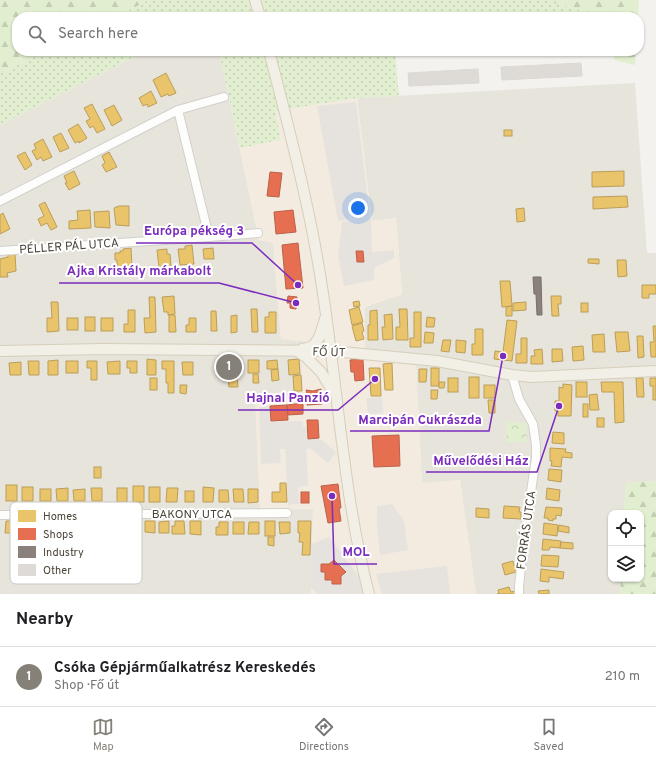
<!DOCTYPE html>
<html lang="en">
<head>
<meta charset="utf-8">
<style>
  body { margin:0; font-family:Overpass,sans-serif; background:#f2f2f2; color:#202124 }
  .controls { position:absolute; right:12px; bottom:12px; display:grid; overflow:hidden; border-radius:8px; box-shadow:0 1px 3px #0004 }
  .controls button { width:36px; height:36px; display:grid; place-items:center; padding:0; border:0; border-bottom:1px solid #e0e0e0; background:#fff; color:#202124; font:20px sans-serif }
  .you { position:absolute; left:358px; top:208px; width:14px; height:14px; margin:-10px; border:3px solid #fff; border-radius:50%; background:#1a73e8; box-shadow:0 0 0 6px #1a73e833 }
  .badge { display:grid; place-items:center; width:26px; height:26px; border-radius:50%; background:#868178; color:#fff; font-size:13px; font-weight:700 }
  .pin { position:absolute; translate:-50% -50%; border:2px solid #fff; box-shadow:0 1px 4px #0006 }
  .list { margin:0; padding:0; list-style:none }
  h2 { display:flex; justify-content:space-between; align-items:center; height:52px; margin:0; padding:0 16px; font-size:17px }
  h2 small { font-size:13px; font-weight:400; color:#757577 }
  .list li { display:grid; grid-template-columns:26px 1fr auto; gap:12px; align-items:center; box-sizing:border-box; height:60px; padding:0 16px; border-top:1px solid #e0e0e0 }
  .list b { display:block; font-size:15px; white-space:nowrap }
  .list p { margin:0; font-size:13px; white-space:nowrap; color:#757577 }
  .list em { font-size:13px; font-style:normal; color:#757577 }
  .icon { flex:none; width:22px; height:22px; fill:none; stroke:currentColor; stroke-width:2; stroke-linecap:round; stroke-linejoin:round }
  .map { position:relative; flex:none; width:656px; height:594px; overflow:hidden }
  .search { position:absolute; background:#fff; box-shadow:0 1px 3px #0004; left:12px; right:12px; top:12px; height:44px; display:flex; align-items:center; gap:10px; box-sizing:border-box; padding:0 14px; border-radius:16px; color:#757577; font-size:15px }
  .sheet { height:112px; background:#fff }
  nav { display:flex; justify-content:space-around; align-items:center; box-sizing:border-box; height:56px; border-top:1px solid #e0e0e0; background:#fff; font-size:11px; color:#757577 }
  nav a { display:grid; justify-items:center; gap:2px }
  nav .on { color:#868178 }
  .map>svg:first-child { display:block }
</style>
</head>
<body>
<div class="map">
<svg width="656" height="594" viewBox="0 0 656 594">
  <defs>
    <pattern id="grass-dots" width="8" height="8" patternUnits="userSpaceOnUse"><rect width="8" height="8" fill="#e1eecf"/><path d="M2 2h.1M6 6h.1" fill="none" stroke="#c3cdb2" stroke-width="1.8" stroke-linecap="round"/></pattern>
    <pattern id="forest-firs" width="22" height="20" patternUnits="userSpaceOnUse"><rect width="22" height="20" fill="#e1eecf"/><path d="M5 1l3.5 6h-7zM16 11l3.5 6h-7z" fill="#c3cdb2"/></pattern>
    <pattern id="park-crowns" width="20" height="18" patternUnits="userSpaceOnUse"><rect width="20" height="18" fill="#e1eecf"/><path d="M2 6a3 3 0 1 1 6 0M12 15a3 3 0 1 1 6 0" fill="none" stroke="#c3cdb2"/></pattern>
  </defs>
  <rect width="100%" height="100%" fill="#f4f2ee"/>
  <!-- residential -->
  <polygon fill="#e7e4dc" points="146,51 219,51 259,240 273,242 281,339 365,348 365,307 402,294 396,218 372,221 357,98 635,83 647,253 656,253 656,481 626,483 624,513 611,513 611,579 621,579 620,594 476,594 460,480 422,484 416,365 302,396 255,401 313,509 311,594 0,594 0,125"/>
  <!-- commercial -->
  <g fill="#f3ebdf">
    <polygon points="357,98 372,221 396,218 402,294 365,307 365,348 281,339 273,243 259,240 240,148 281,140 275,111"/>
    <polygon points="301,356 336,356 416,365 422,483 460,480 476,594 311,594 313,509 260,510 255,401 302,396"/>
  </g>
  <!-- grass -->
  <g fill="url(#grass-dots)">
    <polygon points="149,0 543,0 606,17 115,17"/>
    <polygon points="46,51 146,51 0,125 0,74"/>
    <polygon points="219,51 395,51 399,96 357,98 275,111 281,140 240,148"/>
  </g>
  <!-- forest -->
  <g fill="url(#forest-firs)">
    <polygon points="0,0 149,0 115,17 17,17 17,51 46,51 0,74"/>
    <polygon points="543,0 639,0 638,17 606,17"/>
    <polygon points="614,51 636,51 635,65 614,60"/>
    <polygon points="656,481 656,594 620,594 621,579 641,579 641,513 624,513 626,483"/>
  </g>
  <!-- park -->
  <polygon fill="url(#park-crowns)" points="507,422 527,423 526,442 507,442"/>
  <!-- parking -->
  <g fill="#e6e3df">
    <polygon points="356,102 370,217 338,221 317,106"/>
    <polygon points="371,217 372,252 394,250 394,258 374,268 374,280 344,286 338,255 342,222"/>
    <polygon points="382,397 383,413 368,414 366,398"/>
    <polygon points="270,406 271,422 303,421 303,427 307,427 307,439 319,438 336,452 328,463 310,448 306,449 308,486 298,487 299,504 288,505 285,449 280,449 281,463 261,464 259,407"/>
    <polygon points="392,504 404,521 408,550 380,555 377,525 377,506"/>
    <polygon points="329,537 360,578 363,594 317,594 310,586 312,544"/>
    <polygon points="447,566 450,594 382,594 376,574"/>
  </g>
  <!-- homes -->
  <g fill="#e9c46a" stroke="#ba9e5b">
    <polygon points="166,73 176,93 169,96 168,94 161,97 153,80"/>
    <polygon points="151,91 157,103 148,107 147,104 143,106 139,98"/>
    <polygon points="92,104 105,129 97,133 93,126 90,128 86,121 90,119 84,108"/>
    <polygon points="114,105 122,120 112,126 104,110"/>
    <polygon points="78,124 87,138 79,143 79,141 75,143 68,130"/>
    <rect x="504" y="130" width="8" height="6"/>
    <polygon points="61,133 69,148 60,152 53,137"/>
    <polygon points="43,139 52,157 43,161 41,157 37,160 32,151 36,149 34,144"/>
    <polygon points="25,152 32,165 25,170 17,156"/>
    <polygon points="109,152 117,167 106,172 102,165 105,163 102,156"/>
    <polygon points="74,171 80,184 69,190 65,183 67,183 64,176"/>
    <polygon points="624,171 624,186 592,187 592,172"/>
    <polygon points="627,196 628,207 593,209 593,197"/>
    <polygon points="45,202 57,227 51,230 47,223 41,226 38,219 44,216 39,205"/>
    <polygon points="119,206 129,206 129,226 116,225 114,208"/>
    <polygon points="524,208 525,221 517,222 516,209"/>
    <polygon points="90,210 91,228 69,229 69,221 78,220 77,211"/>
    <polygon points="109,211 110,228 95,227 94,212"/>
    <polygon points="3,213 10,229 0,234 0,215"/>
    <polygon points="192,245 194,264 180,265 178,249 185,249 185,246"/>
    <polygon points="131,248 132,268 117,269 117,260 115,260 115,253 120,253 120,251 123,251 123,249"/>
    <polygon points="213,248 214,259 204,259 203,249"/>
    <polygon points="167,249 167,254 170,254 171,266 159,268 157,250"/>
    <polygon points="8,254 15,254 16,271 7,273 8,277 0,277 0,259 8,257"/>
    <polygon points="588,259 599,259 599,264 588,263"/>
    <polygon points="617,260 626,260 627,276 618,277"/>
    <polygon points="500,281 510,281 512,306 502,307"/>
    <polygon points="642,285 656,285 656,294 649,294 649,298 642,298"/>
    <polygon points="174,296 175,314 168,315 168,312 164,312 162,297"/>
    <polygon points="551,296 561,296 561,304 558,304 559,316 552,316"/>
    <polygon points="149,297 155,297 156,332 145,333 144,318 150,318"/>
    <polygon points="359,301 360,306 354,307 353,302"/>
    <polygon points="51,302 58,302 59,331 47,332 47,318 52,318"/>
    <polygon points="526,302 526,310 513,311 513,303"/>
    <rect x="581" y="303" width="7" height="9"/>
    <polygon points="512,306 512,316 506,316 506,307"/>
    <polygon points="359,307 363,322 352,325 349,310"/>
    <polygon points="251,309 257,309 258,332 252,332"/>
    <polygon points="399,309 407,309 408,340 396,340 396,327 400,327"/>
    <polygon points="128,310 135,310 135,332 124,332 124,324 128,324"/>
    <polygon points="377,310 378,340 368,340 368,325 370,325 370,311"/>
    <polygon points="211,311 216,311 217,331 211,331"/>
    <polygon points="269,312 276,312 276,333 265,333 265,317 269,317"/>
    <polygon points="414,312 421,312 421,347 410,347 410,338 414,338"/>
    <polygon points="392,314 393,339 383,340 382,327 385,327 384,315"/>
    <polygon points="169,315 175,315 176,332 169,332"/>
    <polygon points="237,315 237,332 231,333 231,316"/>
    <rect x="85" y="317" width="10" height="14"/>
    <polygon points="427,317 435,318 434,327 426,327"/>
    <rect x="67" y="318" width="11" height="12"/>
    <rect x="101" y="318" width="12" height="13"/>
    <polygon points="189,318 196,318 196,332 186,332 186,325 189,325"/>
    <polygon points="507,320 517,321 512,361 494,359 495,351 503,352"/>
    <polygon points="362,323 364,331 362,332 364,339 356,341 352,326"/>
    <polygon points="653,326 656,326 656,357 651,357 650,342 654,342"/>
    <polygon points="475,329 483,329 483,355 472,355 472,344 475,344"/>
    <polygon points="425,332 434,333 433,343 424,343"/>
    <polygon points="615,332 628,332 630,351 617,352"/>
    <polygon points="604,334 605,352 593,352 592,335"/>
    <polygon points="637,336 643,336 644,357 638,358"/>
    <polygon points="521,338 527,338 527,363 516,363 516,354 521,354"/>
    <polygon points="443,340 451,340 449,352 441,351"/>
    <polygon points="456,340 466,341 465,353 456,352"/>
    <polygon points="583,346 584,360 573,361 572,347"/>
    <polygon points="542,349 543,364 531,364 531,356 535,356 534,350"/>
    <polygon points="552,349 562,349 563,361 552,362"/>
    <polygon points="147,359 156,360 156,375 147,375"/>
    <polygon points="299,359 300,374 289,375 288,360"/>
    <polygon points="58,360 58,375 48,375 48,361"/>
    <rect x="248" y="360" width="11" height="13"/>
    <polygon points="277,360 278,369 267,369 267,361"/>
    <polygon points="28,361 39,361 39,375 29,375"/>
    <rect x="66" y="361" width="12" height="12"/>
    <polygon points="87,361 97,361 97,380 91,380 91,368 87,368"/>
    <polygon points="120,361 120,374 108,374 107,362"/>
    <polygon points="127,361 137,361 137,373 130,373 130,368 127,368"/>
    <polygon points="162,361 174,361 174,393 168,393 168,383 166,383 166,369 162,369"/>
    <polygon points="237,361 238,372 232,373 232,369 227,370 227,362"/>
    <polygon points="21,362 21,375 10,375 9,363"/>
    <polygon points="182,362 193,362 193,375 183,375"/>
    <polygon points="392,363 393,390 385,390 383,364"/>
    <polygon points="369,368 380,368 381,396 371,396"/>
    <rect x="431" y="368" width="8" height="18"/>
    <polygon points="278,369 279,380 272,381 271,370"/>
    <polygon points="419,369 427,369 426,382 419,382"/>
    <polygon points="253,374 258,374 259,383 253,383"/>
    <polygon points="301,375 302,391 294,391 293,376"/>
    <polygon points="237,376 238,387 229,387 228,377"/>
    <rect x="469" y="377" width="10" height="21"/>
    <rect x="150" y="378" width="7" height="12"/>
    <rect x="448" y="378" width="10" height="14"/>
    <polygon points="636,378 643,378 644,397 637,397"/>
    <polygon points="650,378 656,378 656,400 653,400 653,386 650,386"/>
    <polygon points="439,382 445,382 444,388 439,388"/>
    <rect x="576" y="382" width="11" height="15"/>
    <polygon points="601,382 623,382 624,422 615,423 614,392 602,392"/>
    <polygon points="563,384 572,385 571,416 558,416 558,411 555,411 555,401 559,401 559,387 563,388"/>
    <polygon points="180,385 187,385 186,394 180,393"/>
    <rect x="484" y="385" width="11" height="13"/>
    <polygon points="431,390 438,390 437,399 431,399"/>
    <polygon points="597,394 599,410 590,410 589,395"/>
    <polygon points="488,400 495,400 495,413 489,413"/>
    <rect x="583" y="404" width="5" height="13"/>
    <rect x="597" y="418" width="7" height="9"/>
    <polygon points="553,432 564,433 564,444 552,443"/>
    <polygon points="550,448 566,449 565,452 572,453 572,458 562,457 561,467 551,466 552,461 550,461"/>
    <rect x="94" y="467" width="7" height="11"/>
    <polygon points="549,469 562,470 561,482 548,480"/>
    <polygon points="280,483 286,483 287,502 272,502 272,492 280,492"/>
    <rect x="6" y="485" width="11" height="16"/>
    <rect x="133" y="486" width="11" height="16"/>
    <rect x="22" y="487" width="11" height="14"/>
    <rect x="149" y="487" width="11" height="15"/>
    <polygon points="203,487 214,488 213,502 203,502"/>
    <polygon points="68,488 68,501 57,501 56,489"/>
    <polygon points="91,488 102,488 102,501 92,501"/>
    <rect x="117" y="488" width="10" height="14"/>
    <polygon points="167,488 178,488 177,502 166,502"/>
    <polygon points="547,488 560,490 559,501 546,499"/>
    <rect x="40" y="489" width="11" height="12"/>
    <polygon points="85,489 85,501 74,501 73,490"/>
    <polygon points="233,489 243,489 244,502 234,502"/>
    <polygon points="248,489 258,489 258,502 248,503"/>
    <polygon points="219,490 228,490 229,502 219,502"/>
    <rect x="185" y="491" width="9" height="11"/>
    <polygon points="504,506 520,507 519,512 521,512 521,519 503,518"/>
    <polygon points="546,507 562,508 561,516 556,515 556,519 553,519 553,521 548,520 548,518 544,518"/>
    <polygon points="476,508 489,509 489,518 476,517"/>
    <polygon points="6,521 16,521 16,533 5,533"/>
    <polygon points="145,521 155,521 155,533 145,532"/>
    <polygon points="169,521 169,533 159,533 159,522"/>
    <polygon points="175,521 184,521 185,534 172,534 172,526 175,526"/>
    <polygon points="190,521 201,521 201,535 190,534"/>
    <rect x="265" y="521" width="10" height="15"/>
    <polygon points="298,521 311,521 310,555 302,555 303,542 299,542 300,533 298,533"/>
    <polygon points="219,522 228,522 228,535 216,535 216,527 219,527"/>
    <rect x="233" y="522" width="11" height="12"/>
    <polygon points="249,522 259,522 259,534 248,534"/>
    <polygon points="279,522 290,522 290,533 280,534"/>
    <polygon points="544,523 558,525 557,536 543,534"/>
    <polygon points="559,525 569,527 569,533 558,531"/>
    <polygon points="268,537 274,537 274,546 268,545"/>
    <polygon points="543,539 561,541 560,548 550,547 549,550 542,550"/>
    <polygon points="561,542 573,543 573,549 560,548"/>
    <polygon points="542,555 559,556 558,567 541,566"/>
    <polygon points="513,561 516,572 505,575 502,564"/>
    <polygon points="541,569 564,572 563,579 549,577 549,582 540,581"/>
    <polygon points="509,587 511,592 516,591 516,594 497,594 499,594 498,590"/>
    <polygon points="549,590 549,594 539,594 538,591"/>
  </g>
  <!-- shops -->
  <g fill="#e76f51" stroke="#b8624a">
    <polygon points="270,172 282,173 279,197 267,196"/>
    <polygon points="293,210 296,232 276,234 274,212"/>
    <polygon points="298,243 303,288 286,289 282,245"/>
    <polygon points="356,251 363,251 364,262 357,262"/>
    <polygon points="288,296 297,297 296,309 290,308 290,303 287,303"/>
    <polygon points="363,359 364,380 355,381 354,372 351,372 350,360"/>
    <polygon points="321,389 322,404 307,405 308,397 306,390 313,391"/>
    <polygon points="303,403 303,414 288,415 287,405"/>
    <polygon points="287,405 288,420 271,421 270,406"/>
    <polygon points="307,420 318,420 319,438 308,439"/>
    <polygon points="399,435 400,466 374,467 372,436"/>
    <polygon points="338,484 341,508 339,508 341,521 328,523 321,486"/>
    <rect x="301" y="492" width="8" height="11"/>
    <polygon points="334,560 346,572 341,576 341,584 332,584 332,580 325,580 325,572 321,572 321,564 329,564"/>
  </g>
  <!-- industry -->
  <polygon fill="#8a817c" stroke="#776f68" points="533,277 541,277 542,315 537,315 536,294 534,294"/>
  <!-- building -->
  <g fill="#dedbd6" stroke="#dcd9d4">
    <polygon points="581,63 582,76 502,80 501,67"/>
    <polygon points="478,69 479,83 409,86 408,73"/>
  </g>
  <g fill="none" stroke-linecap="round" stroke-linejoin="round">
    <!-- minor casing -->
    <g stroke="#d2d0cb" stroke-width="10">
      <g id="minor">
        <polyline points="178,110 209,237"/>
        <polyline points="0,201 178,110 224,97"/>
        <polyline points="0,251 209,237 258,233"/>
        <polyline points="512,375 519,399 533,424 536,445 536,458 524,539 519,586 519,594"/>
        <polyline points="0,515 287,513"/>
      </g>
    </g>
    <!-- major casing -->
    <g stroke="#d6cebb" stroke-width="12">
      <g id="major">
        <polyline points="255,0 260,17"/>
        <path d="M269 51C289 129 310 207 322 287 338 389 343 493 369 594"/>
        <path d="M302 349C305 348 309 348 312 346 321 340 322 326 326 316"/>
        <polyline points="0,351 102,349 331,351 437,361 512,375 532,377 656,371"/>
        <polyline points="297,351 306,357 321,372 333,392"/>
      </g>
    </g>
    <!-- minor -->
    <use href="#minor" stroke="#fdfdfc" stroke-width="8"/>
    <!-- major -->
    <use href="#major" stroke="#f2efe6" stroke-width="10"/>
  </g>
  <g text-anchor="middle" stroke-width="4" stroke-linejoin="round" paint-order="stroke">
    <!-- street labels -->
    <g font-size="12" fill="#4b4439" stroke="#fff">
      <text transform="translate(69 246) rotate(-4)" y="4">PÉLLER PÁL UTCA</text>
      <text transform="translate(329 352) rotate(2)" y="4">FŐ ÚT</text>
      <text x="192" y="518">BAKONY UTCA</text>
      <text transform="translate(526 530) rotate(-82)" y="4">FORRÁS UTCA</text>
    </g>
  </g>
  <!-- legend -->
  <rect x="10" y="502" width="132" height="82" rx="6" fill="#fff" stroke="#c9c7c4" stroke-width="1"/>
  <rect x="18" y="510" width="18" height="12" fill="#e9c46a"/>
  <rect x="18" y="528" width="18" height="12" fill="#e76f51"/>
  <rect x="18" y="546" width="18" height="12" fill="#8a817c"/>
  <rect x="18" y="564" width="18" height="12" fill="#dedbd6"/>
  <g font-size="11" fill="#4b4439">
    <text x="43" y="520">Homes</text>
    <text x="43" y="538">Shops</text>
    <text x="43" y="556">Industry</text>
    <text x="43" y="574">Other</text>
  </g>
  <!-- callouts -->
  <path fill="none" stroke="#7b2cbf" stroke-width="1.5" d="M298 285L252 243H136M296 303L219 283H59M375 379L338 410H238M503 356L489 431H350M559 406L537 472H426M332 496L334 564H377"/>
  <g fill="#7b2cbf" stroke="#fff" stroke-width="1.5">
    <circle cx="298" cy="285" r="4"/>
    <circle cx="296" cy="303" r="4"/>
    <circle cx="375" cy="379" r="4"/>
    <circle cx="503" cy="356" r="4"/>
    <circle cx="559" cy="406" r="4"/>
    <circle cx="332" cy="496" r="4"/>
  </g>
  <g font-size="13" text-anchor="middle" font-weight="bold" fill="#7b2cbf" stroke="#fff" stroke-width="4" stroke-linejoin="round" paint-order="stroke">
    <text x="194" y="235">Európa pékség 3</text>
    <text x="139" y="275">Ajka Kristály márkabolt</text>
    <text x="288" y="402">Hajnal Panzió</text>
    <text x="420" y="424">Marcipán Cukrászda</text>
    <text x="481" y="465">Művelődési Ház</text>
    <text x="356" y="556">MOL</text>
  </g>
</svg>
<div class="controls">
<button><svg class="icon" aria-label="locate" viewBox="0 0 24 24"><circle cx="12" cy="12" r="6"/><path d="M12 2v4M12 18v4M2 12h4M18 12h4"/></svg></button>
<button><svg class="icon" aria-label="layers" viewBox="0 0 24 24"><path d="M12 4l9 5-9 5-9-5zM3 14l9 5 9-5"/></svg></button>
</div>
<div class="you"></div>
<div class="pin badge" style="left:229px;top:367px">1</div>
<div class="search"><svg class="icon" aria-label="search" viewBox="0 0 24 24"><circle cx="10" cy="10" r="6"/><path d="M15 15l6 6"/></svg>Search here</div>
</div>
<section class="sheet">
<h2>Nearby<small></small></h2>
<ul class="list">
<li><span class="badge">1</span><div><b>Csóka Gépjárműalkatrész Kereskedés</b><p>Shop · Fő út</p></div><em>210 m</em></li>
</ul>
</section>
<nav>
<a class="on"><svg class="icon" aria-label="map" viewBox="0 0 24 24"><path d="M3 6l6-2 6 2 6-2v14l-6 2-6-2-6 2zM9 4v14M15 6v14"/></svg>Map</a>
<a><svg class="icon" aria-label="directions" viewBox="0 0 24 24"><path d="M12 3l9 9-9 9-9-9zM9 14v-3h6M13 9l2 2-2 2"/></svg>Directions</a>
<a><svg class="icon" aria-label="saved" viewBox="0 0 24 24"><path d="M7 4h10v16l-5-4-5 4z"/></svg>Saved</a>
</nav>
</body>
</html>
